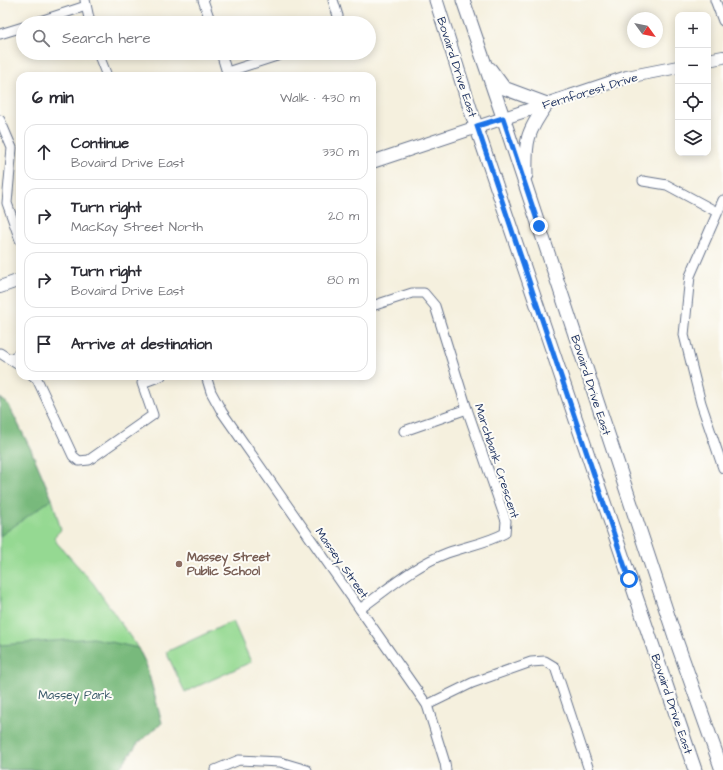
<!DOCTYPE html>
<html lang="en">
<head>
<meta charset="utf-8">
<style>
  body { margin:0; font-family:"Architects Daughter",sans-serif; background:#f7f7f7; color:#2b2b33 }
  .controls { position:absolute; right:12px; top:12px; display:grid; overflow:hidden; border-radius:8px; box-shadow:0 2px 10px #0003 }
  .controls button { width:36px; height:36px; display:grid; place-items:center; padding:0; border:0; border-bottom:1px solid #e1e1e2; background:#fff; color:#2b2b33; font:20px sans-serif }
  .compass { position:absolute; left:627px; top:12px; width:36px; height:36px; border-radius:50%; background:#fff; box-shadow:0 2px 10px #0003; rotate:123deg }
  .stop { position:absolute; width:12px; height:12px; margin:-9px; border:3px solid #1a73e8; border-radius:50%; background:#fff }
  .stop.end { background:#1a73e8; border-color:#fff; box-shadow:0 1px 4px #0008 }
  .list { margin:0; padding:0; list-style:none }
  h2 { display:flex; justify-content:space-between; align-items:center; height:52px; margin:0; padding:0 16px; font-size:17px }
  h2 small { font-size:13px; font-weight:400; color:#7c7c81 }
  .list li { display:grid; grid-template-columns:26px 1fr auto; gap:12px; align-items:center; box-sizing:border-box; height:56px; margin:0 8px 8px; padding:0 8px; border:1px solid #e1e1e2; border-radius:12px }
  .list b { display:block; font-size:15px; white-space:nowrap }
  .list p { margin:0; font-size:13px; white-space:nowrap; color:#7c7c81 }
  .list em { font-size:13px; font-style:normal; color:#7c7c81 }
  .icon { flex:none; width:22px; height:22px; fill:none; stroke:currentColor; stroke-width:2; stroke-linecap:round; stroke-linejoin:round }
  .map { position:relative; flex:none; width:723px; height:770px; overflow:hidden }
  .search { position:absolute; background:#fff; box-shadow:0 2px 10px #0003; left:16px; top:16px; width:360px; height:44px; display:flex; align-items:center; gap:10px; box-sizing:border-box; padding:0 14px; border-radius:22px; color:#7c7c81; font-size:15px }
  .panel { position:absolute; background:#fff; box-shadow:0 2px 10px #0003; left:16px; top:72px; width:360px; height:308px; border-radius:12px }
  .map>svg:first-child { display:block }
</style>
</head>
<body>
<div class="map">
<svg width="723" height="770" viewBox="0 0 723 770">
  <rect width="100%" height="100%" fill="#fdfcf7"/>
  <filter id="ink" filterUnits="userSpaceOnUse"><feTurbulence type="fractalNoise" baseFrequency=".025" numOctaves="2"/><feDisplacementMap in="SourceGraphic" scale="8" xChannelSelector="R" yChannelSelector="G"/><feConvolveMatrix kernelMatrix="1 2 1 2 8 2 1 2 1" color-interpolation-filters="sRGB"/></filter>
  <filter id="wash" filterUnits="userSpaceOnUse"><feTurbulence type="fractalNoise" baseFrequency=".012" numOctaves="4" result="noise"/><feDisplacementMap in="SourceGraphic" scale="16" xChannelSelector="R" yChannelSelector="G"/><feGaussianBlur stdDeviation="0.9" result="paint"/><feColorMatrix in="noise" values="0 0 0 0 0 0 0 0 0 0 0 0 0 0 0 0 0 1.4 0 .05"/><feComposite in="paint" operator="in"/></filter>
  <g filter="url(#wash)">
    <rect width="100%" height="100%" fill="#f5f0de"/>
    <!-- green -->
    <g fill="#95d992" stroke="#588478">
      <polygon points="0,398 8,404 31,450 52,499 61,530 54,537 57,543 93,583 138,648 146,664 162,723 138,743 118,770 0,770"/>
      <polygon points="233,621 251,662 185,692 166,652"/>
    </g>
    <!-- forest -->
    <g fill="#78b97c" stroke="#4a746d">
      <polygon points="0,398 8,404 31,450 52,499 0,536"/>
      <polygon points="93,638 138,648 146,664 162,723 138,743 118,770 0,770 0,645"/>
    </g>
  </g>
  <g filter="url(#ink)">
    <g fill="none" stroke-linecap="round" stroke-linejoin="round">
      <!-- minor casing -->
      <g stroke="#67738b" stroke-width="11">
        <g id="minor">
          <polyline points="85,0 90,23"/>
          <polyline points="203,0 211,23"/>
          <polyline points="333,0 338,16 337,23"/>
          <polyline points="715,0 723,21"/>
          <polyline points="34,23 86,6"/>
          <polyline points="0,34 23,27"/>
          <polyline points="98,53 107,76"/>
          <polyline points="221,53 228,76"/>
          <polyline points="227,72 286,53"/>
          <polyline points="0,120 12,148 7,203 20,240"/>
          <polyline points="643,181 667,185 717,212"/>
          <polyline points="723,200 690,276 684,335 701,403 723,468"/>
          <polyline points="0,353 20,366"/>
          <polyline points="11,359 20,353"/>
          <polyline points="33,376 37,379 73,456 79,461 89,460 153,415 142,383 161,376"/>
          <polyline points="206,376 211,392 222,412 427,705 445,763 446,770"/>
          <polyline points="404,431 467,409"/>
          <path d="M360 609C388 589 415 565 447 553 466 546 487 543 505 533L506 521 467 409 435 306 424 293H412L372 306"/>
          <polyline points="427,705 472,683 531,662 545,661 555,667 589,770"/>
          <polyline points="215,770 239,760 280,762 307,770"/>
        </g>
      </g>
      <!-- tertiary casing -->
      <g stroke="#67738b" stroke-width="14">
        <g id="tertiary">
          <polyline points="708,60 723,57"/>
          <polyline points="372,162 627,77 678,67"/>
          <polyline points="0,287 20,280"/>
        </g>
      </g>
      <!-- secondary casing -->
      <g stroke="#67738b" stroke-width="15">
        <g id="secondary">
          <polyline points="436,0 471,111 695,770"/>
          <polyline points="463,0 503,117 675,637 722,770"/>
          <path d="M490 69 504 88 547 104C527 132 525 140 526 175"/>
        </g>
      </g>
      <!-- minor -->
      <use href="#minor" stroke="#fff" stroke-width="9"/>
      <!-- tertiary -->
      <use href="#tertiary" stroke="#fff" stroke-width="12"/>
      <!-- secondary -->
      <use href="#secondary" stroke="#fff" stroke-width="13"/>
    </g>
  </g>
  <g fill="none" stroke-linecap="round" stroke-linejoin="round" filter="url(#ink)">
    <!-- route -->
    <polyline stroke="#1a73e8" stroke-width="5" points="539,226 503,118 477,126 629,579"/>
  </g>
  <!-- markers -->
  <circle fill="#8d6e63" stroke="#fdfcf7" stroke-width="1.5" cx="179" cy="564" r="4"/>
  <g text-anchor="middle" stroke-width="4" stroke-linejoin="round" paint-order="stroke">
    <!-- street labels -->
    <g font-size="12" fill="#1b2f5e" stroke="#fdfcf7">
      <text transform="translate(457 67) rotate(72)" y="4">Bovaird Drive East</text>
      <text transform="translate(590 91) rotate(-17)" y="4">Fernforest Drive</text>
      <text transform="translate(591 385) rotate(72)" y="4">Bovaird Drive East</text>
      <text transform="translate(497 461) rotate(72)" y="4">Marchbank Crescent</text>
      <text transform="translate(342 563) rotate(55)" y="4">Massey Street</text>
      <text transform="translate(672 704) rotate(71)" y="4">Bovaird Drive East</text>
    </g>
    <!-- education labels -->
    <g font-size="12" font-weight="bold" fill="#785e54" stroke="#fdfcf7" text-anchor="start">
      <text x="187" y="561">Massey Street<tspan x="187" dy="14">Public School</tspan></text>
    </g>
    <!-- park labels -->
    <g font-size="12" fill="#3a5a6b" stroke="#fdfcf7">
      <text x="75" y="699">Massey Park</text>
    </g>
  </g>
</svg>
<div class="controls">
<button>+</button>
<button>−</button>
<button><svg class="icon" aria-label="locate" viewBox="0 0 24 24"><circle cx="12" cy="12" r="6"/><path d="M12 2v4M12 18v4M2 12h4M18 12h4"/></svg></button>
<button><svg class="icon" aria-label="layers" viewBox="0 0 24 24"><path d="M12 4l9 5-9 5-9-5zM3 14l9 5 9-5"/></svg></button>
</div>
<svg class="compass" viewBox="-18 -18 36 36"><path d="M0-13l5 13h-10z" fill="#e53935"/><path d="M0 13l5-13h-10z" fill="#7c7c81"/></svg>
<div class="stop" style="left:629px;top:579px"></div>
<div class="stop end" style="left:539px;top:226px"></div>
<div class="search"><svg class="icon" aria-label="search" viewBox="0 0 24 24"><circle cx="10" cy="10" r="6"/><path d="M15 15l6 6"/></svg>Search here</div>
<section class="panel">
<h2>6 min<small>Walk · 430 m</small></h2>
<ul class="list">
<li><svg class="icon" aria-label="ahead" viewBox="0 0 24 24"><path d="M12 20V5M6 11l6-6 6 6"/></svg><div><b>Continue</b><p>Bovaird Drive East</p></div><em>330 m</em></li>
<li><svg class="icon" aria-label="right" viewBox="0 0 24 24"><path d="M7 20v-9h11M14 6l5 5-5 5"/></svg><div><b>Turn right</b><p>MacKay Street North</p></div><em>20 m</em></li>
<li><svg class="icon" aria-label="right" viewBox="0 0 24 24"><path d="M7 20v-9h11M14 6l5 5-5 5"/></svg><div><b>Turn right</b><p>Bovaird Drive East</p></div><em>80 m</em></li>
<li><svg class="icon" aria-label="arrive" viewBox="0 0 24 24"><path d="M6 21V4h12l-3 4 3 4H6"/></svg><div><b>Arrive at destination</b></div></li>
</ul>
</section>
</div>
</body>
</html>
